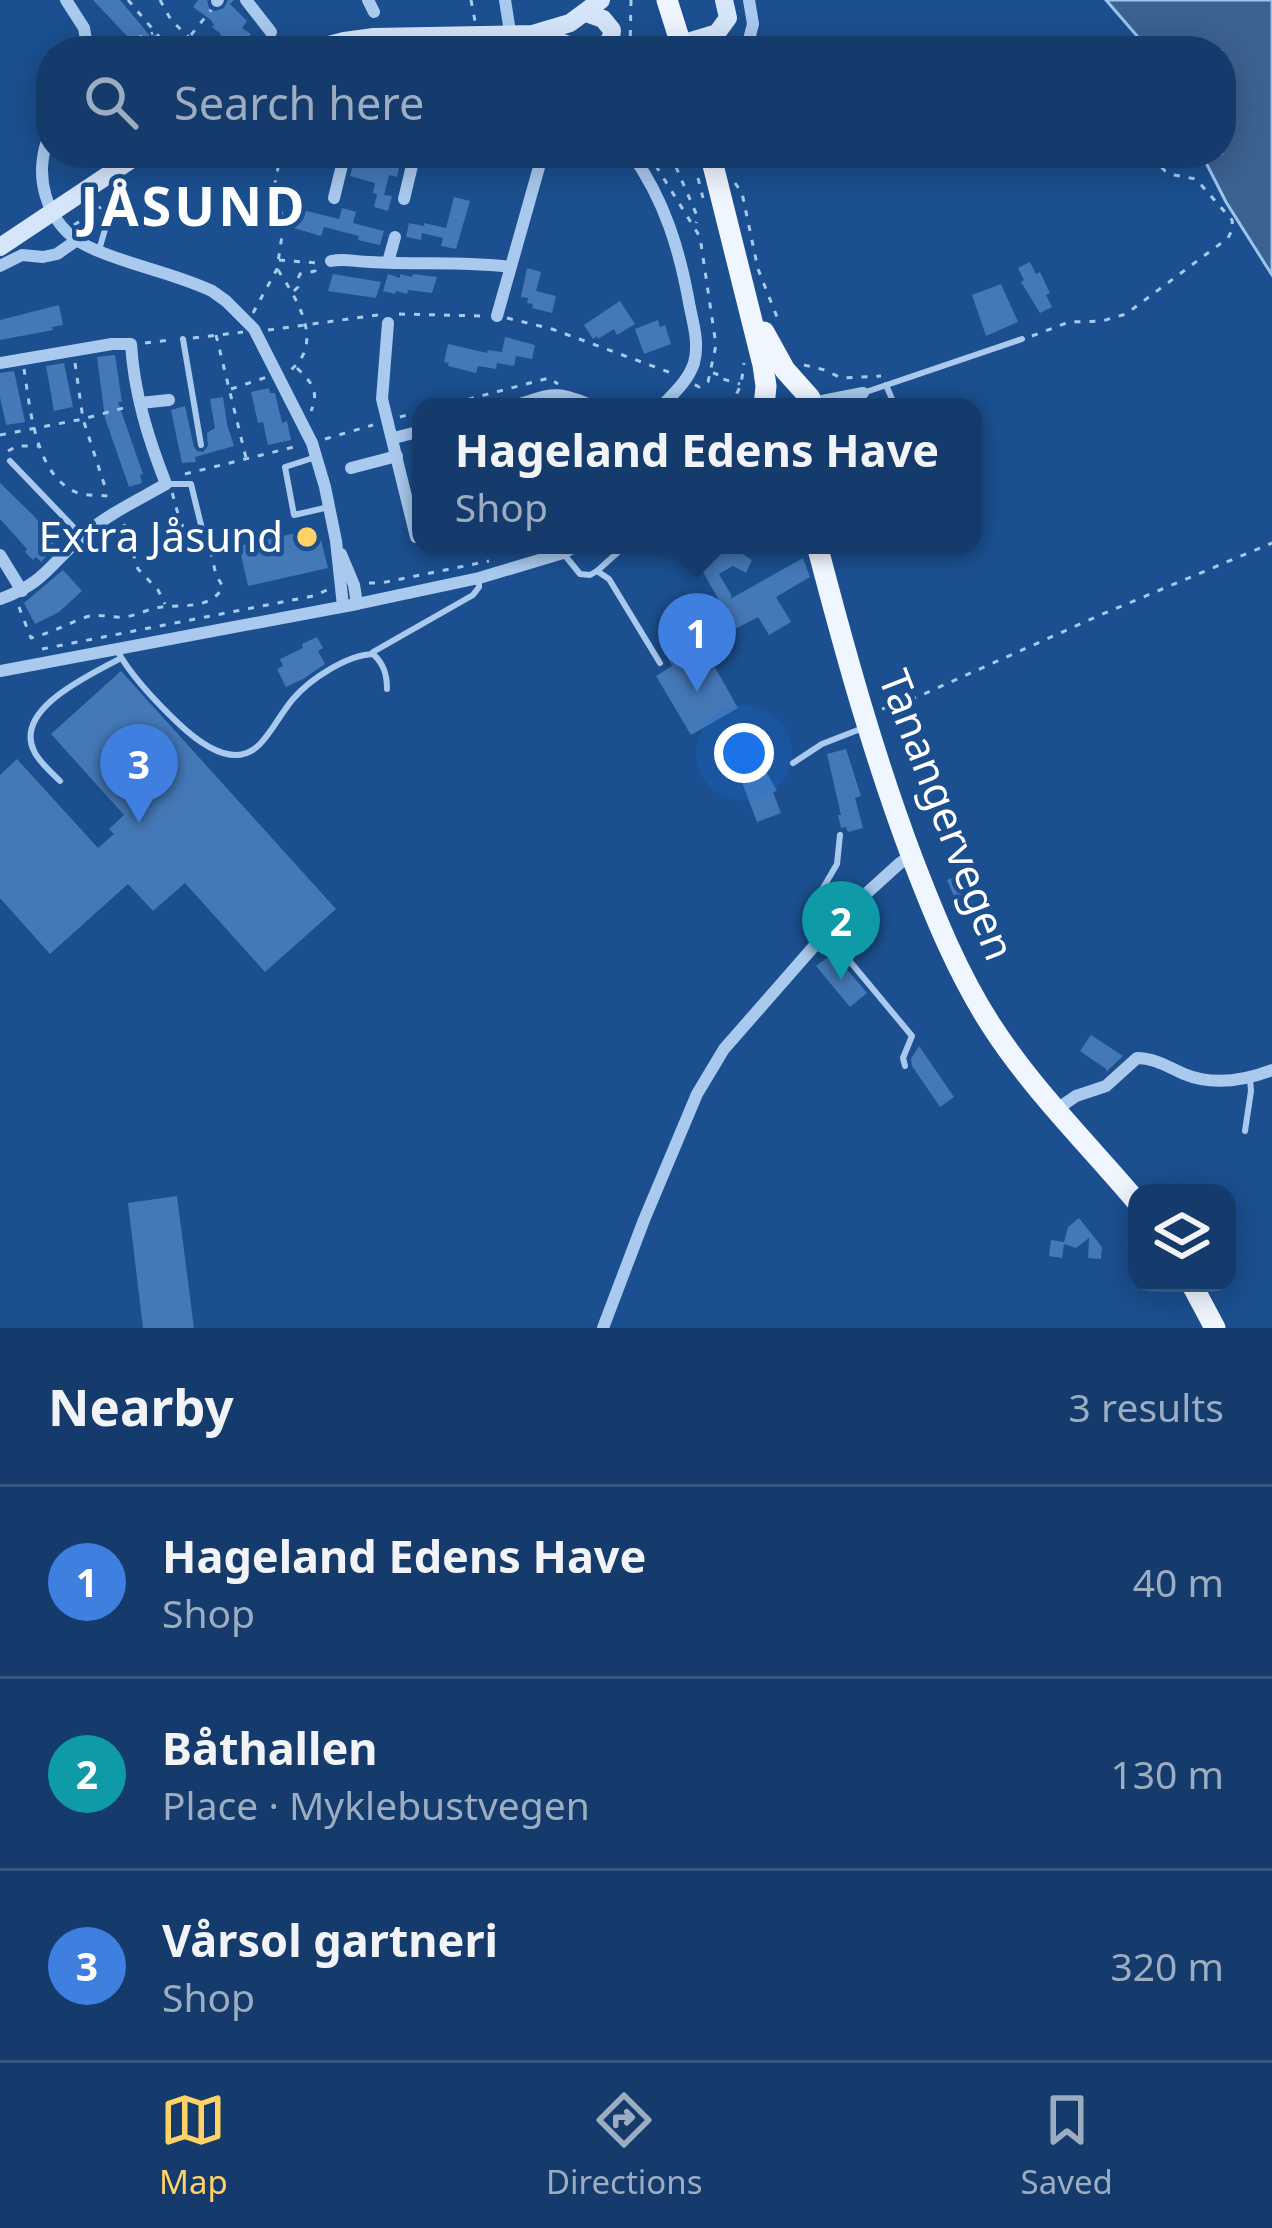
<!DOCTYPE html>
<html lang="en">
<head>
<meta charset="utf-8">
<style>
  body { margin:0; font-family:"Noto Sans",sans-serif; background:#214673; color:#f1f3f6 }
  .controls { position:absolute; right:36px; bottom:36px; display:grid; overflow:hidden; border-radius:24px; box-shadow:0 6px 30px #0003 }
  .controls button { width:108px; height:108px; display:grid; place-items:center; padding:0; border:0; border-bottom:3px solid #33557e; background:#143b6b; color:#f1f3f6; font:60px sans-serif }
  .you { position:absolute; left:744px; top:753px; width:42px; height:42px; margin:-30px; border:9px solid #fff; border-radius:50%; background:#1a73e8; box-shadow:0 0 0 18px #1a73e833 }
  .badge { display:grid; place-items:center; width:78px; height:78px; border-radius:50%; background:#ffd166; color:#fff; font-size:39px; font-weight:700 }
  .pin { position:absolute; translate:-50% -99px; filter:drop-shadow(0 3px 6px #0008) }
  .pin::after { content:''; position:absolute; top:63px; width:42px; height:36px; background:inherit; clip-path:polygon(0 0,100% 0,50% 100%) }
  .popup { position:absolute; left:412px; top:398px; width:570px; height:156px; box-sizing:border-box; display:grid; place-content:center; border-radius:24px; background:#143b6b; filter:drop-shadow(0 3px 9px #0005); font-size:39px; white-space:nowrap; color:#9dadc1 }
  .popup b { font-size:45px; color:#f1f3f6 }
  .popup::after { content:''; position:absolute; left:50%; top:100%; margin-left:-24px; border:24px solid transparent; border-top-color:#143b6b }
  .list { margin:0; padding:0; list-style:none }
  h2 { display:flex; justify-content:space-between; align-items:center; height:156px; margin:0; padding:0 48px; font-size:51px }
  h2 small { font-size:39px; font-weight:400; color:#9dadc1 }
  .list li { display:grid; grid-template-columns:78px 1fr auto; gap:36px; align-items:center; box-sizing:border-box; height:192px; padding:0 48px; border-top:3px solid #33557e }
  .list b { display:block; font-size:45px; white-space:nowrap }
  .list p { margin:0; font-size:39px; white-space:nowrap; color:#9dadc1 }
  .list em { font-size:39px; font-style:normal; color:#9dadc1 }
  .icon { flex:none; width:66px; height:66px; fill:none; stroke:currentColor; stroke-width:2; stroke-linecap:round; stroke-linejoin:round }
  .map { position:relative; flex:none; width:1272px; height:1328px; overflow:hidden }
  .search { position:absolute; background:#143b6b; box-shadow:0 6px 30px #0003; left:36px; right:36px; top:36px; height:132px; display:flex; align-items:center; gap:30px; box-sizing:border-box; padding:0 42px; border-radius:48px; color:#9dadc1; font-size:45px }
  .sheet { height:732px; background:#143b6b }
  nav { display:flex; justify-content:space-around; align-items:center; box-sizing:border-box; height:168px; border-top:3px solid #33557e; background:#143b6b; font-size:33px; color:#9dadc1 }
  nav a { display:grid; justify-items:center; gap:6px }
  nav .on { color:#ffd166 }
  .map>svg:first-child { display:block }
</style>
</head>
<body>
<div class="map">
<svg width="1272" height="1328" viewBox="0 0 1272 1328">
  <rect width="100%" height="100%" fill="#1b4f8f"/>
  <!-- water -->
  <path fill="#3c6290" stroke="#9cc4f0" stroke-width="3" d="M1106 0H1272V275L1226 202 1201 153H1221V84H1228C1231 76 1228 70 1221 66V51H1150Z"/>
  <!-- building -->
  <g fill="#4478b7">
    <polygon points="93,0 120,0 151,37 156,34 160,40 151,51 141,51"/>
    <polygon points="198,0 207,0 209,8 215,11 224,8 228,0 234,0 230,4 247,21 242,28 251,34 243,44 241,43 235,49 219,37 221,34 212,27 214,25 211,20 193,7"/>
    <polygon points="382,153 394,153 392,161 400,163 397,177 389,175 384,195 392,196 388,211 374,207 377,194 373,193 375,183 350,176 356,154 381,161"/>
    <polygon points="454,197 470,201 456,249 441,246 443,238 422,233 421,240 406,237 409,223 424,226 424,223 446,228"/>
    <polygon points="342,208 356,212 353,223 384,231 380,245 358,240 359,236 324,227 321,236 294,228 299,209 339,219"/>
    <polygon points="1030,262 1036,274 1040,272 1050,293 1046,295 1052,307 1040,313 1021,282 1024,280 1018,268"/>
    <polygon points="527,268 541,272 536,291 556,296 552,313 532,308 533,304 527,303 528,298 521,297"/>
    <polygon points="333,274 381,282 376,298 328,291"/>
    <polygon points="388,274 400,278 400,274 412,277 413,274 437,277 432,293 408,290 407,294 396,291 395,294 383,291"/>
    <polygon points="1001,284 1018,322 986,336 972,295"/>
    <polygon points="620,301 635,324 617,335 614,329 598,339 597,336 593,339 584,325"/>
    <polygon points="59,305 63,325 52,327 53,330 0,340 0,320"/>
    <polygon points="658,320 660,327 665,325 671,344 644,354 635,329"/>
    <polygon points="505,337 535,345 532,359 516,356 514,366 497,363 496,369 478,366 476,373 448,366 449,363 444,362 448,344 487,353 488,350 502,352"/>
    <polygon points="113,355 115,355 122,402 118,402 143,474 140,475 142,483 129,487 105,418 97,357"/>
    <polygon points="64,363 73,407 54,411 46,366"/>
    <polygon points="14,371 25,422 6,425 0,397 0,373"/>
    <polygon points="269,388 270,393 275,393 282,423 287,421 291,440 268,445 263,422 258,423 251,392"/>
    <polygon points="223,397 227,424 234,446 195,457 196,462 182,463 171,410 185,406 194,447 197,451 203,452 208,446 207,433 215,428 210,399"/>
    <polygon points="0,483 34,516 46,531 43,533 56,546 41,562 36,557 33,560 25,552 27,549 0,519"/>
    <polygon points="318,528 328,568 248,586 239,546"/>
    <polygon points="688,545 730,545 736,552 738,551 752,560 746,573 733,566 719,574 732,596 730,599 803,558 810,577 776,597 791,622 769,635 758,617 735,629"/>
    <polygon points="63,570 82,591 59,612 35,624 24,603"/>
    <polygon points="317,637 323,648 318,651 325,664 303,679 286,687 277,669 283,666 280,659 303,648 302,644"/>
    <polygon points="689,639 697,652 704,648 738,708 691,735 656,676 672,666 665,653"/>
    <polygon points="121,671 336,909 265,972 185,883 153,911 128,884 50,954 0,898 0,775 17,759 98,848 114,834 109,829 124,815 51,734"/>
    <polygon points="846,749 861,796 855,798 863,828 848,832 846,827 841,828 838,815 841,815 827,754"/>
    <polygon points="764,768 777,791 773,792 781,813 757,822 740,777"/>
    <polygon points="969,870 977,888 968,892 976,910 959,918 950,898 954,896 947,880"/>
    <polygon points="833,953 867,993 850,1007 816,966"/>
    <polygon points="1091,1035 1123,1056 1106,1072 1106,1069 1080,1051"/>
    <polygon points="919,1046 954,1097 940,1107 912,1066 911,1059"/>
    <polygon points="177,1196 194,1328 143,1328 128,1203"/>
    <polygon points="1079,1218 1102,1247 1101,1259 1088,1258 1089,1238 1076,1248 1064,1244 1062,1258 1049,1256 1051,1240 1064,1242 1068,1227"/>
  </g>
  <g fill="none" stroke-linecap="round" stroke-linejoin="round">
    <!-- path -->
    <g stroke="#a9c9ee" stroke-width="3" stroke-dasharray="6 9" stroke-linecap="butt">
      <polyline points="128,0 162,40"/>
      <polyline points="160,0 171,20 203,51"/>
      <polyline points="471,0 475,21"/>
      <polyline points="191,35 211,10"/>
      <polyline points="112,51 114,45 153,33"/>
      <polyline points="273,51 291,44"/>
      <polyline points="630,51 631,0"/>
      <polyline points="648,153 700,237 716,345 708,382 699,387 694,384"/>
      <polyline points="670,153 698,218 696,223"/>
      <polyline points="698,178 703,198"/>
      <polyline points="735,183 742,193 758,269 779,322"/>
      <polyline points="74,225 101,207"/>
      <polyline points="279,260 317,263"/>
      <path d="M278 270C298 301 326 345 288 372"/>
      <polyline points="294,291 298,287 297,281 300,274 315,271 318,263"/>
      <polyline points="253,313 277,269 284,222 274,188 281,153"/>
      <polyline points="399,314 485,316"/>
      <polyline points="507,318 552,329 674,374"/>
      <polyline points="268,330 378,315"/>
      <polyline points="216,335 246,458"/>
      <polyline points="1032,336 1069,322 1102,321 1126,314 1228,238 1233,228 1232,220 1196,179 1174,175 1165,171 1157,162 1158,153"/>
      <polyline points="193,338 243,332"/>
      <polyline points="145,343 171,340"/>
      <polyline points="75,363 83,419 107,493"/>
      <polyline points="804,365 825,370 841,378 881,376"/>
      <path d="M297 368C311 382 320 391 311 411"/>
      <path d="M24 369C30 407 35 477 78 493 87 496 99 495 108 496L110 501"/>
      <polyline points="713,373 717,374 716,377 740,384"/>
      <polyline points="231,389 267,377"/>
      <polyline points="439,407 549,378 558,384"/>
      <polyline points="730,407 741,385 744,363"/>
      <polyline points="400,417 421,411"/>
      <polyline points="0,435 83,419 127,407"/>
      <polyline points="325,439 373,425"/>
      <polyline points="8,451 17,446 38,446"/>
      <polyline points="185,474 298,446"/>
      <polyline points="124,524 138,569 158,590 165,604"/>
      <polyline points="369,583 381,583 489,561"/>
      <path d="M19 607 31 638C51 633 67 624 86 617 99 613 111 618 124 617 137 616 149 608 162 607 184 604 210 610 223 587L216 575 210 548 192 537 189 528 181 525 172 492"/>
      <polyline points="42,649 313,596 327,590"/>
      <polyline points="882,709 906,702 1098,616 1272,543"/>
    </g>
    <!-- service -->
    <g stroke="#a9c9ee" stroke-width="6">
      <polyline points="543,156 563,160"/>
      <polyline points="99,250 114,199"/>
      <polyline points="183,339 201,445"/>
      <polyline points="886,385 895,406"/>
      <polyline points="863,393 1022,339"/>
      <polyline points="316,457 285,467 294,515 329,507"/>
      <polyline points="10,461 82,536"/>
      <polyline points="166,484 191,484 202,529"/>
      <polyline points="788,545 789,546"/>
      <polyline points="563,553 580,574 590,575 597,571 609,579 660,663"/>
      <polyline points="597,571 626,545"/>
      <path d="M118 652C132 677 157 703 178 723 198 742 234 771 260 744 272 732 281 713 293 699 310 679 347 655 373 654 384 664 387 675 387 689"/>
      <polyline points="373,652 473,595 479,587 479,581"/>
      <polyline points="793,763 822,744 863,728"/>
      <path d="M60 781C51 772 39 762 34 751 13 708 93 674 121 658"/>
      <polyline points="816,900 837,864 840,835"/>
      <polyline points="828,935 912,1036 903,1058 905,1066"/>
      <polyline points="1245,1131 1251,1091 1250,1078"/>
    </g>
    <!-- minor -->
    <g stroke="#a9c9ee" stroke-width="12">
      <polyline points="66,0 84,28 88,51"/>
      <polyline points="246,0 271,32"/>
      <polyline points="368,0 374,12"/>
      <polyline points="505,0 513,51"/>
      <polyline points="217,1 218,0"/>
      <polyline points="163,51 168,47"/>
      <polyline points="746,51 753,24 749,0"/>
      <path d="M51 132C31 172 45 225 87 246 126 265 172 272 212 291L226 301 254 329 312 443 325 487 336 541 343 606"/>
      <path d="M631 153C665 200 680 251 690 308 694 326 699 345 694 363 688 381 674 393 661 407"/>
      <polyline points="334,198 345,153"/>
      <polyline points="404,199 415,153"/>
      <path d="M331 261C345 258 356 262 370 262 417 265 463 261 510 267"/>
      <polyline points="388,262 395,237"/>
      <polyline points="0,266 22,255 43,257 57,254 77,240"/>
      <polyline points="497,316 543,153"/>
      <polyline points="388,323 382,399 416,537"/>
      <path d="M0 363 112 344H131C134 393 148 438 166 484 138 500 108 514 84 535 50 563 46 583 0 599"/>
      <polyline points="817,402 863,393"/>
      <polyline points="140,403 169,400"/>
      <path d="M509 407C553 395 551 388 595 407"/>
      <polyline points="394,438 421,431"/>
      <polyline points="351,468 397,456"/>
      <polyline points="341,554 354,585 357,604"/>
      <polyline points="0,555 22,591"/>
      <polyline points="0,671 357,604 479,578 563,553 579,545"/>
      <path d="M1057 1109 1076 1096 1106 1086 1137 1058C1154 1058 1168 1067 1184 1074 1213 1086 1243 1081 1272 1070"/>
      <polyline points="603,1328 644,1220 697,1094 724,1049 837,920 900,863 912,855"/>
    </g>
    <!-- secondary -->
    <g stroke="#d6e6fa" stroke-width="18">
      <polyline points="586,13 603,19 612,30 611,38 601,51"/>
      <polyline points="538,35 588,51"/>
      <polyline points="306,51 344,41 374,37 533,34 570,23 601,0"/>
      <polyline points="657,51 717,33 728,18 724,0"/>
      <polyline points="0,247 141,153"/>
    </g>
    <!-- primary -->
    <g stroke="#f0f6ff" stroke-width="21">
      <polyline points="667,0 679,38"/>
      <polyline points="710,153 763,365 766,386 764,407"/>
      <polyline points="764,332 785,370 810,398"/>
      <path d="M817 545C845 652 874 757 913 860 935 917 958 974 991 1025 1032 1089 1088 1144 1137 1202"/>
      <polyline points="1191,1283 1215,1328"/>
    </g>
    <!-- primary-bridge -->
    <polyline stroke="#f0f6ff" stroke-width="21" points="679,38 683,51"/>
  </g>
  <!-- markers -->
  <circle fill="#ffd166" stroke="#1b4f8f" stroke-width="4.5" cx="307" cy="537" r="12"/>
  <g text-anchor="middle" stroke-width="9" stroke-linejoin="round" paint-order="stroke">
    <!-- poi labels -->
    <g font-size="42" fill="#fff" stroke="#1b4f8f" text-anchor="end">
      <text x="283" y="552">Extra Jåsund</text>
    </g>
    <!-- street labels -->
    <g font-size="42" fill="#fff" stroke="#1b4f8f">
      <text transform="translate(947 815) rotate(69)" y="15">Tanangervegen</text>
    </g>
    <!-- district labels -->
    <g font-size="54" font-weight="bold" letter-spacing="3" fill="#fff" stroke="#1b4f8f">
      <text x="194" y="226">JÅSUND</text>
    </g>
  </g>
</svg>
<div class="controls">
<button><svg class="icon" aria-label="layers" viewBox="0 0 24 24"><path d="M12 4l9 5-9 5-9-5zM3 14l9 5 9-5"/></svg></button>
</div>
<div class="you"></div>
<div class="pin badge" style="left:697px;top:692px;background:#3f7fe0">1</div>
<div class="popup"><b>Hageland Edens Have</b>Shop</div>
<div class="pin badge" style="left:841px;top:980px;background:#0f9aa8">2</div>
<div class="pin badge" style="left:139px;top:823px;background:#3f7fe0">3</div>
<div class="search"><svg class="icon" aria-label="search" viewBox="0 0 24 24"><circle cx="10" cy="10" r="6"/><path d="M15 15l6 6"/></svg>Search here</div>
</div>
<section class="sheet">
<h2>Nearby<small>3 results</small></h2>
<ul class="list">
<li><span class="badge" style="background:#3f7fe0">1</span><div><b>Hageland Edens Have</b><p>Shop</p></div><em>40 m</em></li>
<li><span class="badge" style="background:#0f9aa8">2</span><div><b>Båthallen</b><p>Place · Myklebustvegen</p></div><em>130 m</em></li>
<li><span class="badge" style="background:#3f7fe0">3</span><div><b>Vårsol gartneri</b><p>Shop</p></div><em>320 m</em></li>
</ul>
</section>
<nav>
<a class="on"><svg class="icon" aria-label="map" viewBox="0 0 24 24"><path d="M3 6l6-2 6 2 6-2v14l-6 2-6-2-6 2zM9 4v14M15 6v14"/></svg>Map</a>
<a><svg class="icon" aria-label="directions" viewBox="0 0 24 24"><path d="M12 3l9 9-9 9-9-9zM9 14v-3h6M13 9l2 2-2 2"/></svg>Directions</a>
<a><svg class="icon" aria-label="saved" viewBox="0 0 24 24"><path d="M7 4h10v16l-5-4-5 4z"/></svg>Saved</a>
</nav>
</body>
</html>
